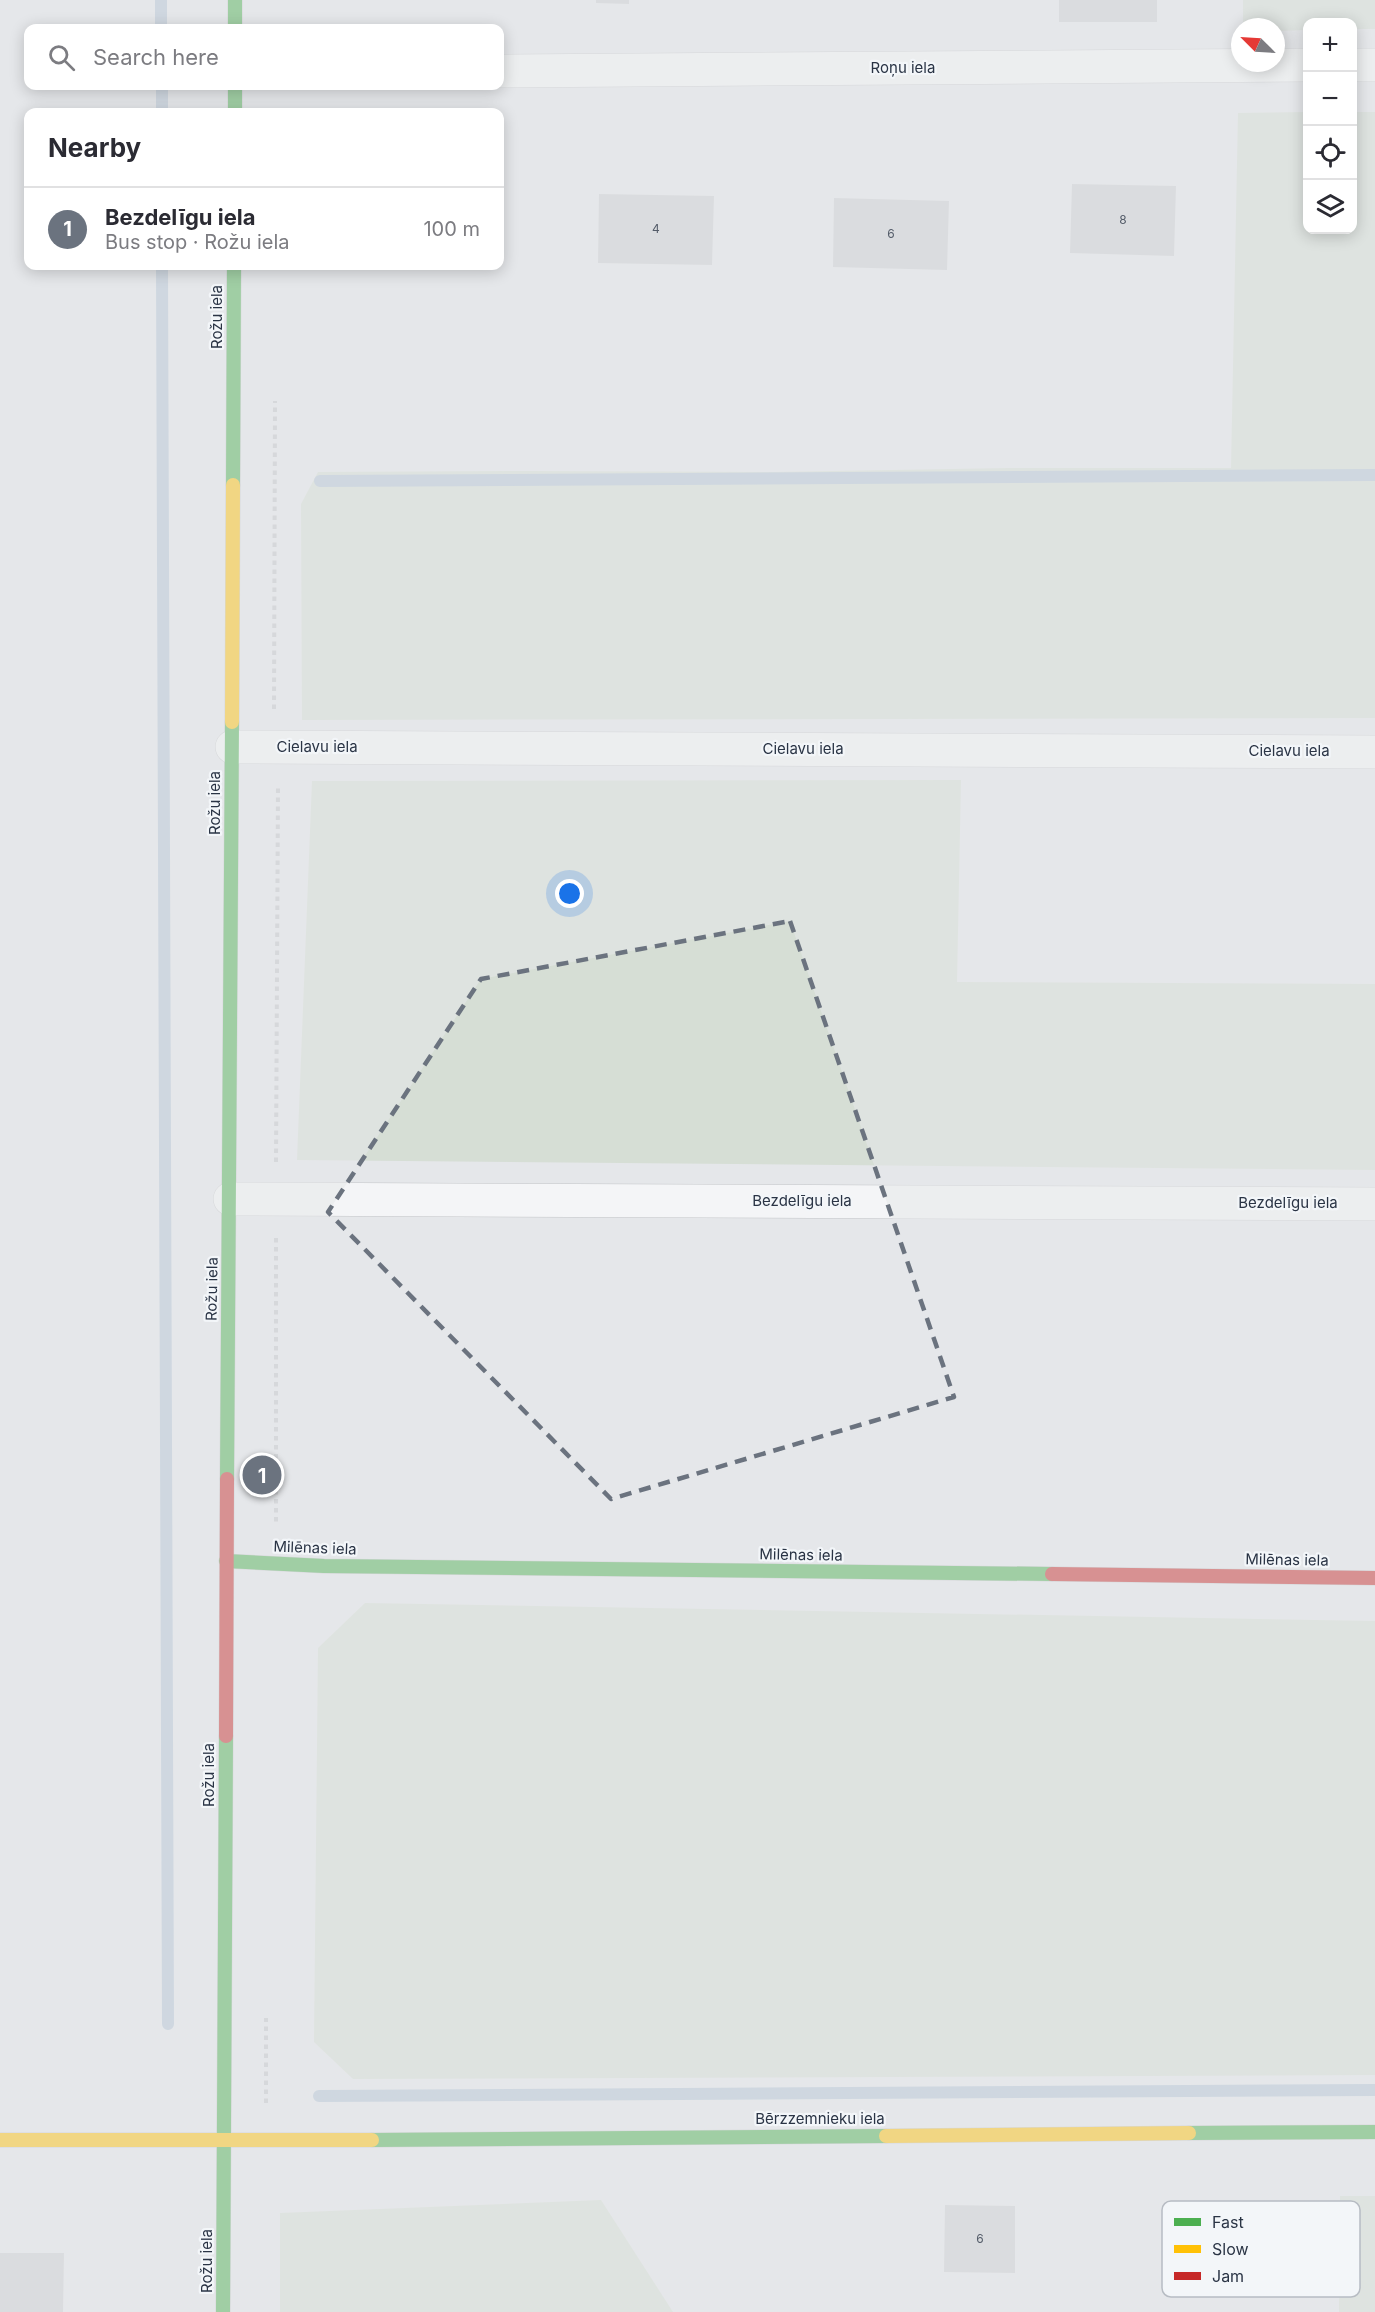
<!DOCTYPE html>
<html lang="en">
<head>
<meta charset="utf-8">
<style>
  body { margin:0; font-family:Inter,sans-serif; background:#f2f2f3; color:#2b2b33 }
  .controls { position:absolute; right:18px; top:18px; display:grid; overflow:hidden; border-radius:12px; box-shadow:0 3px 15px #0003 }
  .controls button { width:54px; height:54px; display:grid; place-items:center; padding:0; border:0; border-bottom:2px solid #e1e1e2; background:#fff; color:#2b2b33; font:30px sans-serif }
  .compass { position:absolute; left:1231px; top:18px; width:54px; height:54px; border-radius:50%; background:#fff; box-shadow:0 3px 15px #0003; rotate:294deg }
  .you { position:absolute; left:570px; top:894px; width:21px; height:21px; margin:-15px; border:4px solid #fff; border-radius:50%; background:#1a73e8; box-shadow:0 0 0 9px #1a73e833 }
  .badge { display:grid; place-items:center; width:39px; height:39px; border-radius:50%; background:#6b737f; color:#fff; font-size:20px; font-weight:700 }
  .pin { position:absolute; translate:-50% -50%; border:3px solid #fff; box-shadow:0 2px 6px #0006 }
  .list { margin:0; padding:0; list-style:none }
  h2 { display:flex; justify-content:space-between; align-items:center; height:78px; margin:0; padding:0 24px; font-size:26px }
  h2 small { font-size:20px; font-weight:400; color:#7c7c81 }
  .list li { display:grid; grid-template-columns:39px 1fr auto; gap:18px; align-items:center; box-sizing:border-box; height:84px; padding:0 24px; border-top:2px solid #e1e1e2 }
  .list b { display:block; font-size:22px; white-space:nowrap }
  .list p { margin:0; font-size:20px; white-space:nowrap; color:#7c7c81 }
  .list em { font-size:20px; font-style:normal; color:#7c7c81 }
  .icon { flex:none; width:33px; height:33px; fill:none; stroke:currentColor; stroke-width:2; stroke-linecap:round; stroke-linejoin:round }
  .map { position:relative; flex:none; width:1375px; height:2312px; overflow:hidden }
  .search { position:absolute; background:#fff; box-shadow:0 3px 15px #0003; left:24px; top:24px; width:480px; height:66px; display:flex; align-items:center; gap:15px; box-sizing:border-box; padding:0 21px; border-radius:12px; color:#7c7c81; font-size:22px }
  .panel { position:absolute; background:#fff; box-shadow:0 3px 15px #0003; left:24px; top:108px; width:480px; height:162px; border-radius:12px }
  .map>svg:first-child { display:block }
</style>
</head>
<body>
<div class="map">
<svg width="1375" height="2312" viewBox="0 0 1375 2312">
  <rect width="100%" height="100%" fill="#e5e7ea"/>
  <!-- green -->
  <g fill="#d6ded5">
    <polygon points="1243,0 1375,0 1375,29 1353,29 1352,22 1308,22 1307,30 1276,31 1276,27 1243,27"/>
    <polygon points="1307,112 1308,230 1352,230 1353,112 1375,112 1375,718 302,720 301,504 318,472 531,471 774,472 1009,468 1231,468 1238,113"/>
    <polygon points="961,780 957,982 1375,984 1375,1170 297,1160 312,781"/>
    <polygon points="365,1603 1375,1621 1375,2075 353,2079 314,2042 318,1648"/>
    <polygon points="1340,2196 1375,2196 1375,2312 1339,2312"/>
    <polygon points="601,2200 673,2312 280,2312 280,2213"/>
  </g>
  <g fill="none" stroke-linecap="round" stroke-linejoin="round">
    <!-- stream -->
    <g stroke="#b3c4d6" stroke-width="12">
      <polyline points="161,0 161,28"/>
      <polyline points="162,86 162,112"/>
      <polyline points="162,266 168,2024"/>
      <polyline points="320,481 1375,475"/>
      <polyline points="319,2096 1375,2090"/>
    </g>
  </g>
  <!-- building -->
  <g fill="#cdcfd3">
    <polygon points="596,0 629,0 629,4 596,3"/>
    <rect x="1059" y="0" width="98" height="22"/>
    <polygon points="1072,184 1176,186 1174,256 1070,253"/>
    <polygon points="599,194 714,196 712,265 598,263"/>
    <polygon points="834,198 949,201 947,270 833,267"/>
    <polygon points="412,266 471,266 471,269 412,267"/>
    <polygon points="945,2205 1015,2206 1015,2273 944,2272"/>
    <polygon points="0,2253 64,2253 63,2312 0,2312"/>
  </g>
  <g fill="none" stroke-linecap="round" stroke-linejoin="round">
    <!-- street casing -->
    <g stroke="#c3c5c8" stroke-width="34">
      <g id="street">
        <polyline points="1352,65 1375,65"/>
        <polyline points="500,71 1308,65"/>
        <polyline points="232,747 1375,752"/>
        <polyline points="230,1199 1375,1204"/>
      </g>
    </g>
    <!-- fast casing -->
    <g stroke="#c3c5c8" stroke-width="15">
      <g id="fast">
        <polyline points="235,0 235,28"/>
        <polyline points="235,86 235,112"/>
        <polyline points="233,485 234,266"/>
        <polyline points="227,1479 232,722"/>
        <polyline points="226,1561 324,1566 1052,1574"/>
        <polyline points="1189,2133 1375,2132"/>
        <polyline points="372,2140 886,2136"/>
        <polyline points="223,2312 226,1736"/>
      </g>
    </g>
    <!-- slow casing -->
    <g stroke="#c3c5c8" stroke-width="15">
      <g id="slow">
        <polyline points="232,722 233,485"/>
        <polyline points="886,2136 1189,2133"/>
        <polyline points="0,2140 372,2140"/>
      </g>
    </g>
    <!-- jam casing -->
    <g stroke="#c3c5c8" stroke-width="15">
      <g id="jam">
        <polyline points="1052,1574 1375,1578"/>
        <polyline points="226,1736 227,1479"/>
      </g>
    </g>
    <!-- path -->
    <g stroke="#c3c5ca" stroke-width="4" stroke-dasharray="4.5 4.5" stroke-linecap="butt">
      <polyline points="274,709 275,401"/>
      <polyline points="276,1162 278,785"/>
      <polyline points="276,1238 276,1525"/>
      <polyline points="266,2103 266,2018"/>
    </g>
    <!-- street -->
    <use href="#street" stroke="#f4f5f7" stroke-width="33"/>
    <!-- fast -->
    <use href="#fast" stroke="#4caf50" stroke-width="14"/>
    <!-- slow -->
    <use href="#slow" stroke="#ffc107" stroke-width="14"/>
    <!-- jam -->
    <use href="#jam" stroke="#c62828" stroke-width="14"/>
  </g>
  <!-- marked area -->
  <path d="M0 0H1375V2312H0ZM790 921 954 1397 611 1499 328 1212 481 979Z" fill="#e5e7ea" fill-opacity=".55" fill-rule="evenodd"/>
  <path fill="none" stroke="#6b737f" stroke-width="4.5" stroke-dasharray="12 8" stroke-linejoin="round" d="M790 921 954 1397 611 1499 328 1212 481 979Z"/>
  <g text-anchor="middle" stroke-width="4.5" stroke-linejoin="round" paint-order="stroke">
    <!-- number labels -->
    <g font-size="12" fill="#545c69">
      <text x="1123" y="224">8</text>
      <text x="656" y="233">4</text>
      <text x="891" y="238">6</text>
      <text x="980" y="2243">6</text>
    </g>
    <!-- street labels -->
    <g font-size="15" fill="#2a3445" stroke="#f3f6f9">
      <text x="903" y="73">Roņu iela</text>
      <text transform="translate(217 317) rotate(-90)" y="5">Rožu iela</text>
      <text x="317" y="752">Cielavu iela</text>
      <text x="803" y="754">Cielavu iela</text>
      <text x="1289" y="756">Cielavu iela</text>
      <text transform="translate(215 803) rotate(-90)" y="5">Rožu iela</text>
      <text x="802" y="1206">Bezdelīgu iela</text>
      <text x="1288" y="1208">Bezdelīgu iela</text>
      <text transform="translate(212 1289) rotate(-89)" y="5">Rožu iela</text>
      <text transform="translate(315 1548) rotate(2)" y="5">Milēnas iela</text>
      <text transform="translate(801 1555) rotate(1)" y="5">Milēnas iela</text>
      <text transform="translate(1287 1560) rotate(1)" y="5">Milēnas iela</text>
      <text transform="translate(209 1775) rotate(-90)" y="5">Rožu iela</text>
      <text x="820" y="2124">Bērzzemnieku iela</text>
      <text transform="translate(207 2261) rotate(-90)" y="5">Rožu iela</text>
    </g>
  </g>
  <!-- legend -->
  <rect x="1162" y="2201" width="198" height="96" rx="9" fill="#f3f6f9" stroke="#b7bcc3" stroke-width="1.5"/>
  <rect x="1174" y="2218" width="27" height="8" fill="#4caf50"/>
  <rect x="1174" y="2245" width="27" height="8" fill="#ffc107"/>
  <rect x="1174" y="2272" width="27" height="8" fill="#c62828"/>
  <g font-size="16" fill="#2a3445">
    <text x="1212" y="2228">Fast</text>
    <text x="1212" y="2255">Slow</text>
    <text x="1212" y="2282">Jam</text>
  </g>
</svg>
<div class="controls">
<button>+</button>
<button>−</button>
<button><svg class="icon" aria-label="locate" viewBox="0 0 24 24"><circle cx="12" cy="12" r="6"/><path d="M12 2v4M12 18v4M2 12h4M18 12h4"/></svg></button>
<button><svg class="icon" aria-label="layers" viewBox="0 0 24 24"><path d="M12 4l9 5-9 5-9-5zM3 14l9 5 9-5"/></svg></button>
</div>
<svg class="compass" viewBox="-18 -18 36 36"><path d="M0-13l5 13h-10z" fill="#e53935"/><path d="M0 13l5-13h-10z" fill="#7c7c81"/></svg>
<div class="you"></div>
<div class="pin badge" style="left:262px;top:1475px">1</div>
<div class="search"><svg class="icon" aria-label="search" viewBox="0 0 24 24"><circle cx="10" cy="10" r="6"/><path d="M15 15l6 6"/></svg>Search here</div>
<section class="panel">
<h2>Nearby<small></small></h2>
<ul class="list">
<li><span class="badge">1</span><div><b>Bezdelīgu iela</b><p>Bus stop · Rožu iela</p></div><em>100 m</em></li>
</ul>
</section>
</div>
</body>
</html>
